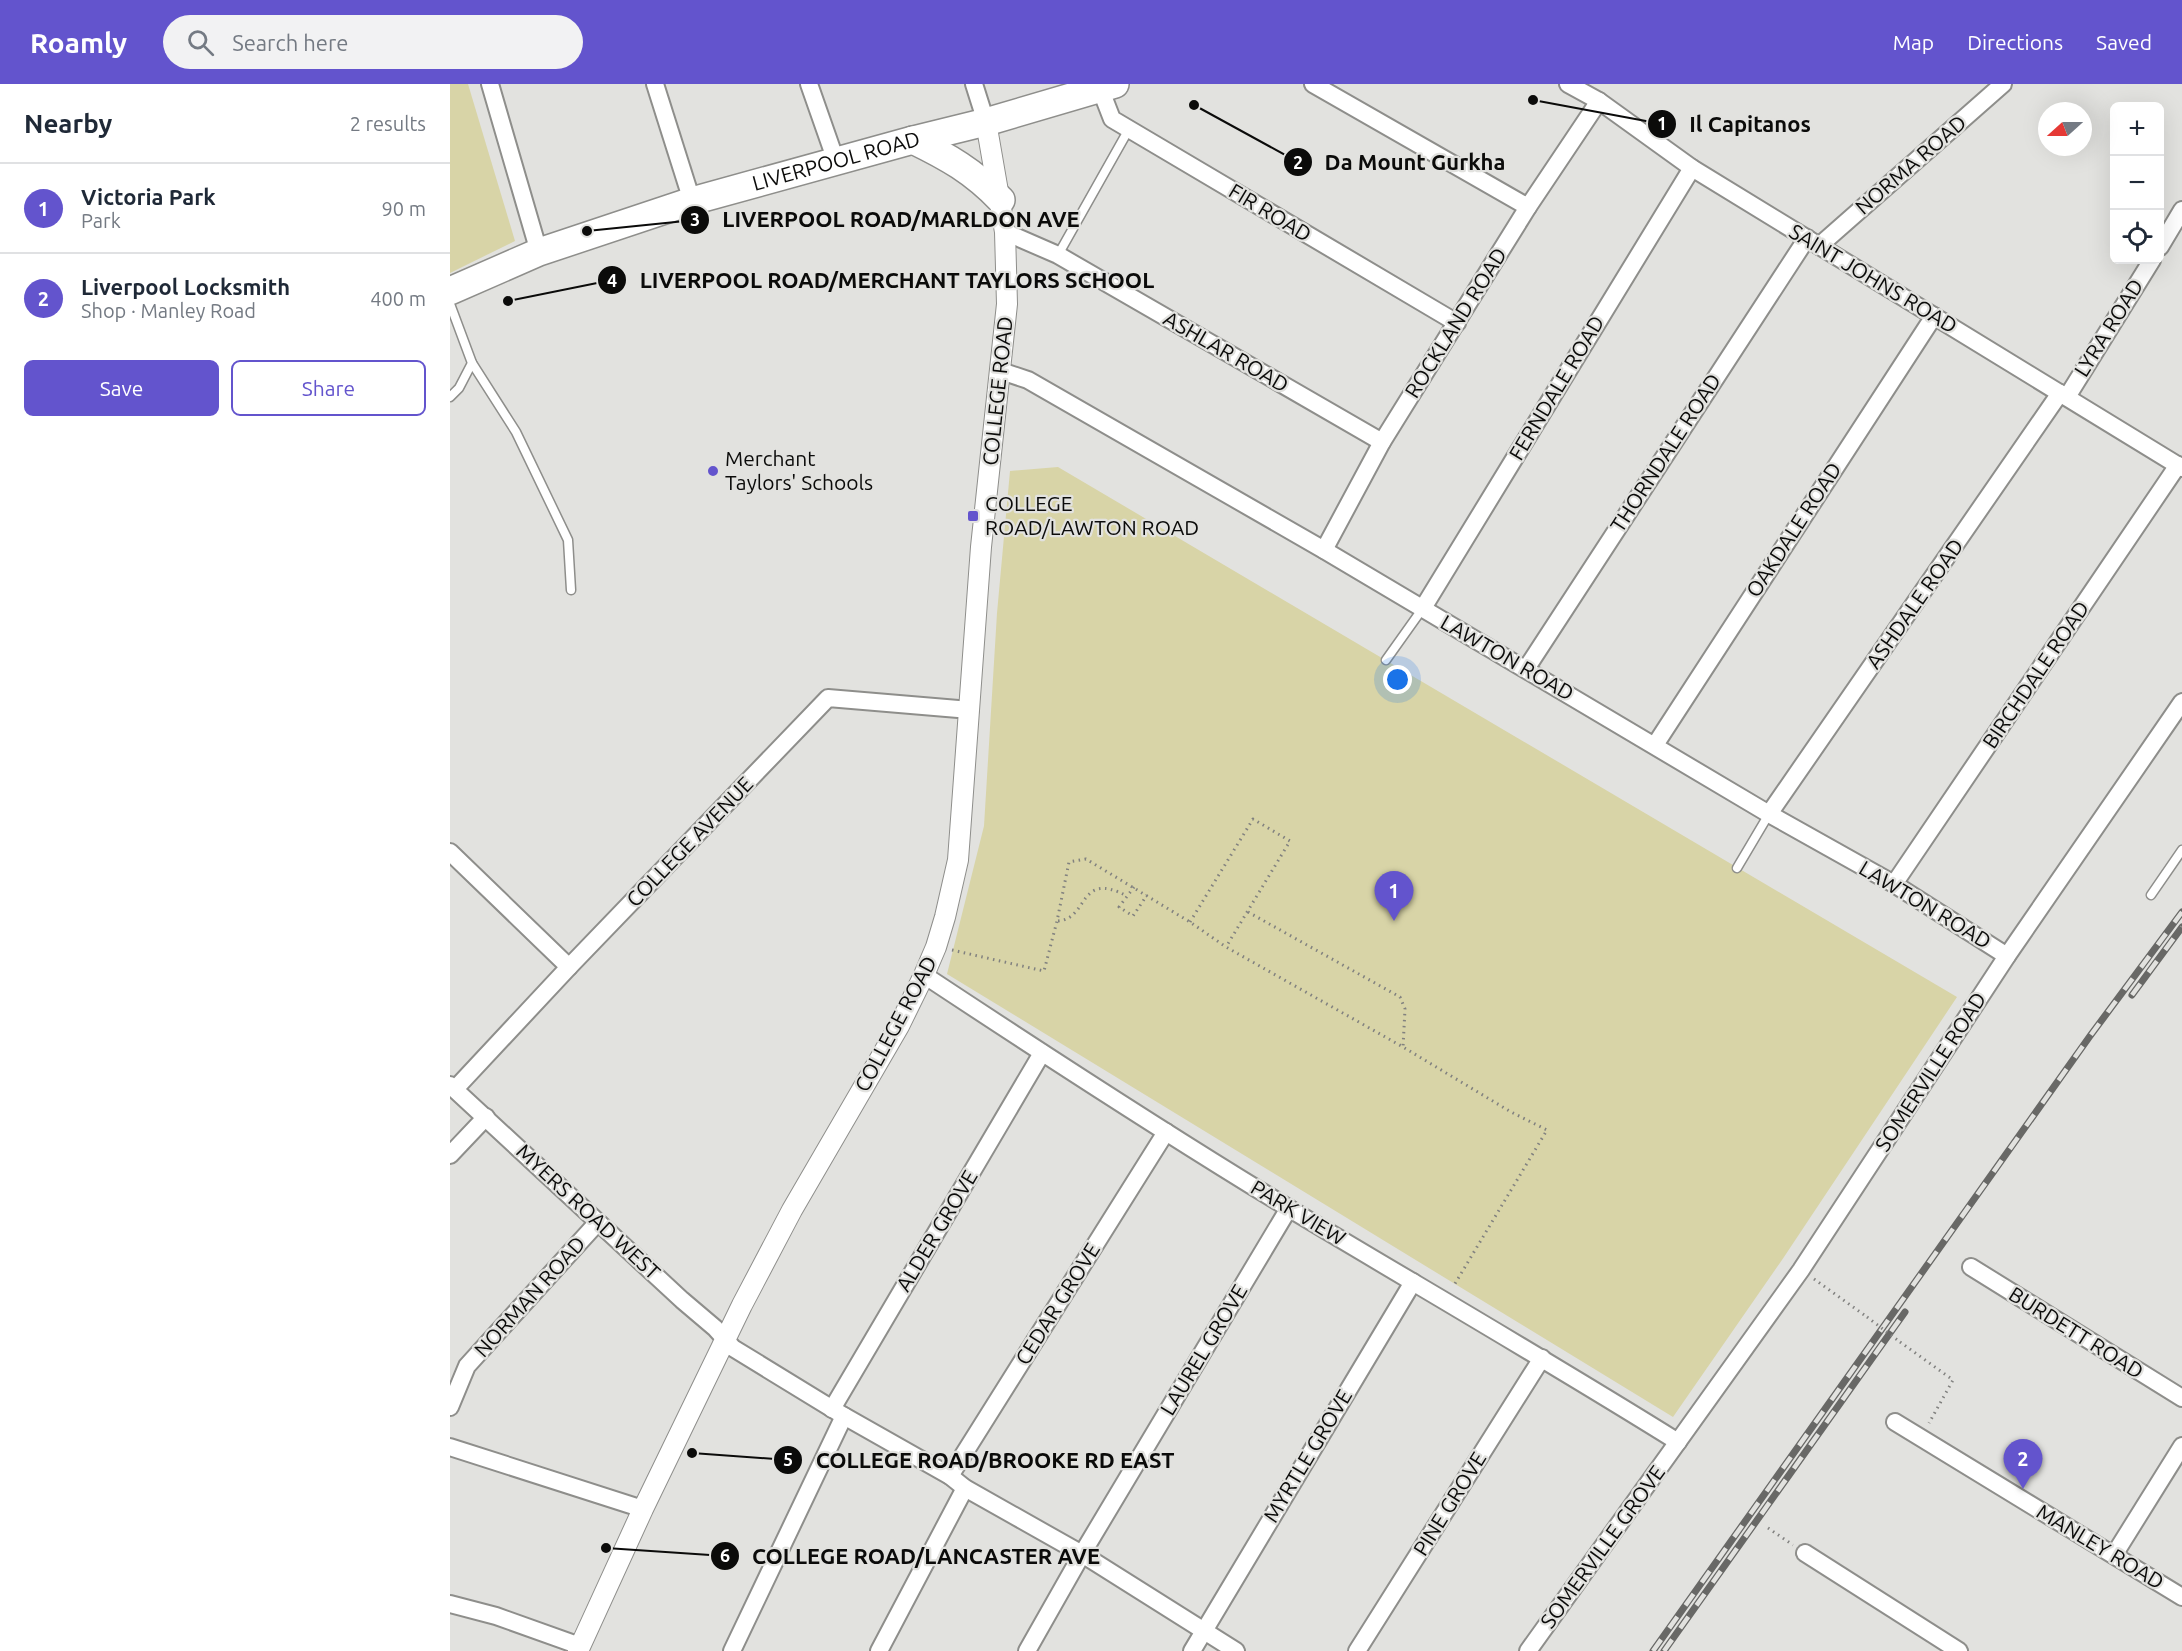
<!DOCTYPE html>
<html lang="en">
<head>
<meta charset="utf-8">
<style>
  body { margin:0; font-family:Ubuntu,sans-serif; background:#f2f2f3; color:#1f2937 }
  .controls { position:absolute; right:18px; top:18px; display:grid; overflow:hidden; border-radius:9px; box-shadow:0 6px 24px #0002 }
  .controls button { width:54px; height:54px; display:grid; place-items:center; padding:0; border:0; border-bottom:2px solid #e0e1e3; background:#fff; color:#1f2937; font:30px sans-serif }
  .compass { position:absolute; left:1588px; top:18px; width:54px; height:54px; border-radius:50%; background:#fff; box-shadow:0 6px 24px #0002; rotate:249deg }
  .you { position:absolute; left:948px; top:596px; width:21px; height:21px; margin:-15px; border:4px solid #fff; border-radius:50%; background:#1a73e8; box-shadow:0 0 0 9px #1a73e833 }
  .badge { display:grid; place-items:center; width:39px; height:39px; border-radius:50%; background:#6354cd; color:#fff; font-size:20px; font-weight:700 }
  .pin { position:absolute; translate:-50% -50px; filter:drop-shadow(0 2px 3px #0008) }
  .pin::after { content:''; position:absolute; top:32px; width:21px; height:18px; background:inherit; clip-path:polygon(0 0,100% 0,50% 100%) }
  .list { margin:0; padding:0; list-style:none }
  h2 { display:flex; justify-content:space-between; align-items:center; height:78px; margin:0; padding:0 24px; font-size:26px }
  h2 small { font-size:20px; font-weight:400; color:#747a83 }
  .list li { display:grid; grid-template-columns:39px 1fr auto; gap:18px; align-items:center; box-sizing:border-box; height:90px; padding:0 24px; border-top:2px solid #e0e1e3 }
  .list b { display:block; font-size:22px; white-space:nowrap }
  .list p { margin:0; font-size:20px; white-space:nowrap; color:#747a83 }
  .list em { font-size:20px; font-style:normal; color:#747a83 }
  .actions { display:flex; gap:12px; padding:18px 24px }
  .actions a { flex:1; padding:14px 0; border:2px solid #6354cd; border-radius:9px; text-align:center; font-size:21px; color:#6354cd }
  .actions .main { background:#6354cd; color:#fff }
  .icon { flex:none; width:33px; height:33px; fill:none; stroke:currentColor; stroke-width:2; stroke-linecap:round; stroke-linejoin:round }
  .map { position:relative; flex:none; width:1732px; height:1567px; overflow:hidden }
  header { display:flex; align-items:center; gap:36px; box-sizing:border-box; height:84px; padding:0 30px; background:#6354cd; color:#fff }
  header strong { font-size:28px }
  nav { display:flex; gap:33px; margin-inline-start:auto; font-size:21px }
  .search { width:420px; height:54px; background:#f2f2f3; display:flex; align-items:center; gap:15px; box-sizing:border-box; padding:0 21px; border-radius:33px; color:#747a83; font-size:22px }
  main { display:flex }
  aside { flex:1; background:#fff }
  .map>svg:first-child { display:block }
</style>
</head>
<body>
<header>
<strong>Roamly</strong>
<div class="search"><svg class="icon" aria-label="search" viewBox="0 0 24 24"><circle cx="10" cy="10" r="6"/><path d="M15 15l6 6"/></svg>Search here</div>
<nav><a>Map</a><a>Directions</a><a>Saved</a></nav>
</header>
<main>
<aside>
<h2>Nearby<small>2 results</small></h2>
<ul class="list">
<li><span class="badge">1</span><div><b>Victoria Park</b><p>Park</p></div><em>90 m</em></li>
<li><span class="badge">2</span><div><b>Liverpool Locksmith</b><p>Shop · Manley Road</p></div><em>400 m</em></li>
</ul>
<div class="actions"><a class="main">Save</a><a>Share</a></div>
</aside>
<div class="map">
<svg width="1732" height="1567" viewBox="0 0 1732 1567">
  <rect width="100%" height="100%" fill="#e2e2df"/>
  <!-- green -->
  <g fill="#d8d4a7">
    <polygon points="0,0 18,0 65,157 0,189"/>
    <polygon points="608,383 1507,913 1334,1173 1223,1333 497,890 534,742 547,529 560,387"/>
  </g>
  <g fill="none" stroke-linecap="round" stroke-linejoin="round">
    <!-- service casing -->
    <g stroke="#8e8e8b" stroke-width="11">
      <g id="service">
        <polyline points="608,171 679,45"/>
        <polyline points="0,220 22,279 9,304 0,313"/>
        <polyline points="22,279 66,348 118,456 121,506"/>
        <polyline points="936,576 973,524"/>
        <polyline points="1287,784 1319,730"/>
        <polyline points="1701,811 1732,766"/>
      </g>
    </g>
    <!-- minor casing -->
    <g stroke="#8e8e8b" stroke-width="20">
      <g id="minor">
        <polyline points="40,0 89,168"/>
        <polyline points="205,0 242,117"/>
        <polyline points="359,0 386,77"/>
        <polyline points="524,0 536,38"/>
        <polyline points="863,0 1078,123"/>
        <polyline points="1118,0 1149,17 1242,84 1732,384"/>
        <polyline points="650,4 662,35 1007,239"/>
        <polyline points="555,148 608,171 932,358"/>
        <polyline points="1369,162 1553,0"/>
        <polyline points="1710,163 1732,126"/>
        <polyline points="551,287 578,296 874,466 1319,730 1444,800 1557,872"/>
        <polyline points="1617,313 1702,176"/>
        <polyline points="874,466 932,358 1078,123 1149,17"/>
        <polyline points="973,524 1242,84"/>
        <polyline points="1076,585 1357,154"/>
        <polyline points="1205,661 1484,232"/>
        <polyline points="1319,730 1610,309"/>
        <polyline points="0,768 119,883"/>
        <polyline points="1444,800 1728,381"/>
        <path d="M474 891C595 971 716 1050 840 1125 970 1203 1100 1278 1228 1358"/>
        <polyline points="0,1001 232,1216 265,1244 283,1264 394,1332 500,1392 515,1404 632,1470 786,1567"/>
        <polyline points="5,1005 119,883 378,614 520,626"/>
        <polyline points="0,1071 36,1033"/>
        <polyline points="1521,1183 1732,1314"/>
        <polyline points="0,1323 17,1282 148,1138"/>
        <polyline points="382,1325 592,969"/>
        <polyline points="1445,1338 1732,1513"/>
        <polyline points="0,1363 193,1425"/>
        <polyline points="500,1392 716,1048"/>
        <polyline points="1355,1469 1509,1567"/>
        <polyline points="1664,1471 1732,1362"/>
        <polyline points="0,1520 46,1532 130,1562"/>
        <polyline points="282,1567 394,1332"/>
        <polyline points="429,1567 515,1404"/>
        <polyline points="577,1567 632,1470 839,1124"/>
        <polyline points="742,1567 963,1198"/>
        <polyline points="907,1567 1092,1274"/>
        <polyline points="1078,1567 1351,1186 1557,872 1732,618"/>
      </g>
    </g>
    <!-- tertiary casing -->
    <g stroke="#8e8e8b" stroke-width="22">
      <polyline id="tertiary" points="128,1567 193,1425 292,1221 342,1126 449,942 474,891 486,863 495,833 508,776 531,463 557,220 555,148 536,38"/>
    </g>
    <!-- trunk casing -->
    <g stroke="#8e8e8b" stroke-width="30">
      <g id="trunk">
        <path d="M463 56C498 73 523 87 551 116"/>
        <path id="s1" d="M0 207 89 168 242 117 463 56 536 38 665 0"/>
      </g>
    </g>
    <!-- path -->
    <g stroke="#81817f" stroke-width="3" stroke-dasharray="1.5 4.5" stroke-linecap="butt">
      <polyline points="684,803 669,823 683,832 697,811"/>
      <polyline points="798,828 950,913 955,925 953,963"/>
      <path d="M608 837C639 835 628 786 677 812"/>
      <polyline points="740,838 803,735 840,757 776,863"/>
      <polyline points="502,866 594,887 607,837 619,778 636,775 740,838 776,863 953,963 1061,1028 1097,1046 1003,1203"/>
      <polyline points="1364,1195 1417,1233"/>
      <polyline points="1450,1258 1503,1296 1479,1339"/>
      <polyline points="1318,1444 1343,1461"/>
    </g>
    <!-- service -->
    <use href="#service" stroke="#fff" stroke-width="8"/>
    <!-- minor -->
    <use href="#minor" stroke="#fff" stroke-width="16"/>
    <!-- tertiary -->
    <use href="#tertiary" stroke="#fff" stroke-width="20"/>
    <!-- trunk -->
    <use href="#trunk" stroke="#fff" stroke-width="27"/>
    <!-- rail casing -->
    <g stroke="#686866" stroke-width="7">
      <g id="rail">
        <polyline points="1682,911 1732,843"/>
        <polyline points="1203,1567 1640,952 1732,828"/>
        <polyline points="1214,1567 1455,1228"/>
      </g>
    </g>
    <!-- rail -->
    <use href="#rail" stroke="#e2e2df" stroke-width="4.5" stroke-dasharray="14" stroke-linecap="butt"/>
    <!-- path-bridge -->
    <polyline stroke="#81817f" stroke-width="3" stroke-dasharray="1.5 4.5" stroke-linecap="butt" points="1417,1233 1450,1258"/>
  </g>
  <!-- markers -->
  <g fill="#6354cd" stroke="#e2e2df" stroke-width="2">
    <circle cx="263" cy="387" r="6"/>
    <rect x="517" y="426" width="12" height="12" rx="3"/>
  </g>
  <g text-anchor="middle" stroke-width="4.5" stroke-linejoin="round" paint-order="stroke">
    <!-- street labels -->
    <g font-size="21" fill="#0b0b0a" stroke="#e2e2df">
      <text dy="7" stroke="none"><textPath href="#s1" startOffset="408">LIVERPOOL ROAD</textPath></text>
      <text transform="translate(1461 81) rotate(-41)" y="7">NORMA ROAD</text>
      <text transform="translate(820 129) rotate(31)" y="7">FIR ROAD</text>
      <text transform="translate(1423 195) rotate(31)" y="7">SAINT JOHNS ROAD</text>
      <text transform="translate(1006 239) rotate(-58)" y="7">ROCKLAND ROAD</text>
      <text transform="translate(1659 244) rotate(-58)" y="7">LYRA ROAD</text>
      <text transform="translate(776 268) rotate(30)" y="7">ASHLAR ROAD</text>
      <text transform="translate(1107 304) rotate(-59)" y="7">FERNDALE ROAD</text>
      <text transform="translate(548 307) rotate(-84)" y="7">COLLEGE ROAD</text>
      <text transform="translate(1216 369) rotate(-57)" y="7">THORNDALE ROAD</text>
      <text transform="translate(1344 446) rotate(-57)" y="7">OAKDALE ROAD</text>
      <text transform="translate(1465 520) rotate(-55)" y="7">ASHDALE ROAD</text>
      <text transform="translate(1057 574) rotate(30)" y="7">LAWTON ROAD</text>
      <text transform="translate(1586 591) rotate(-56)" y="7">BIRCHDALE ROAD</text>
      <text transform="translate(240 758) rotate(-46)" y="7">COLLEGE AVENUE</text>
      <text transform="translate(1475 821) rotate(31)" y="7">LAWTON ROAD</text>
      <text transform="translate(446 940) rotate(-62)" y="7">COLLEGE ROAD</text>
      <text transform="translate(1481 988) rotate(-57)" y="7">SOMERVILLE ROAD</text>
      <text transform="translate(138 1128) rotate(43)" y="7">MYERS ROAD WEST</text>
      <text transform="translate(848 1129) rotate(31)" y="7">PARK VIEW</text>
      <text transform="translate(487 1147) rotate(-59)" y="7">ALDER GROVE</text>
      <text transform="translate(80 1213) rotate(-48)" y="7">NORMAN ROAD</text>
      <text transform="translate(608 1220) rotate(-58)" y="7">CEDAR GROVE</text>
      <text transform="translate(1626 1249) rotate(32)" y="7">BURDETT ROAD</text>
      <text transform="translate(754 1266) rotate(-59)" y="7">LAUREL GROVE</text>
      <text transform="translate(858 1372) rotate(-59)" y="7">MYRTLE GROVE</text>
      <text transform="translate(1000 1420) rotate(-58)" y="7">PINE GROVE</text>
      <text transform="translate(1153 1463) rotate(-54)" y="7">SOMERVILLE GROVE</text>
      <text transform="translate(1650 1463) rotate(31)" y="7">MANLEY ROAD</text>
    </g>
    <!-- poi labels -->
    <g font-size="21" fill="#0b0b0a" stroke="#e2e2df" text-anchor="start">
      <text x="275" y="382">Merchant<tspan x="275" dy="24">Taylors' Schools</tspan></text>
      <text x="535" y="427">COLLEGE<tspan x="535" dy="24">ROAD/LAWTON ROAD</tspan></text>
    </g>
  </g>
  <!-- callouts -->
  <path fill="none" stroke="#0b0b0a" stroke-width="2" d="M1083 16L1212 40M744 21L848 78M137 147L245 136M58 217L162 196M242 1369L338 1376M156 1464L275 1472"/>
  <g fill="#0b0b0a" stroke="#e2e2df" stroke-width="2">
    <circle cx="1083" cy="16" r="6"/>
    <circle cx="744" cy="21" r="6"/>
    <circle cx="137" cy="147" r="6"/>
    <circle cx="58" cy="217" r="6"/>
    <circle cx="242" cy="1369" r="6"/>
    <circle cx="156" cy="1464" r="6"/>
    <circle cx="1212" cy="40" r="15"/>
    <circle cx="848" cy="78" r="15"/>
    <circle cx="245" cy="136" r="15"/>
    <circle cx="162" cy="196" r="15"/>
    <circle cx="338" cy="1376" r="15"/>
    <circle cx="275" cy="1472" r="15"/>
  </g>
  <g font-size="18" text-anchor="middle" font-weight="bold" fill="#fff">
    <text x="1212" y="46">1</text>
    <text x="848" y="85">2</text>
    <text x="245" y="142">3</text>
    <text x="162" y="203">4</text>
    <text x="338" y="1382">5</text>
    <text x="275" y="1478">6</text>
  </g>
  <g font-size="22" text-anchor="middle" font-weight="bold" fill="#0b0b0a" stroke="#e2e2df" stroke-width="4.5" stroke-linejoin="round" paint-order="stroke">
    <text x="1300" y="48">Il Capitanos</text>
    <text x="965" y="86">Da Mount Gurkha</text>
    <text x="451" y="143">LIVERPOOL ROAD/MARLDON AVE</text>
    <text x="447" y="204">LIVERPOOL ROAD/MERCHANT TAYLORS SCHOOL</text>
    <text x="545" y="1384">COLLEGE ROAD/BROOKE RD EAST</text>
    <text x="476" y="1480">COLLEGE ROAD/LANCASTER AVE</text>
  </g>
</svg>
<div class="controls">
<button>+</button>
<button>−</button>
<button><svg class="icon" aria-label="locate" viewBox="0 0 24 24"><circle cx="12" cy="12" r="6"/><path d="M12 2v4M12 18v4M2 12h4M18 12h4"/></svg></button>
</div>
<svg class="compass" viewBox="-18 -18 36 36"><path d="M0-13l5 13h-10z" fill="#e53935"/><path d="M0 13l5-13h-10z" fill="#747a83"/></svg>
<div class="you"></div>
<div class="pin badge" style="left:944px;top:837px">1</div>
<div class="pin badge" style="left:1573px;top:1405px">2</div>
</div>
</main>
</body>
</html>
